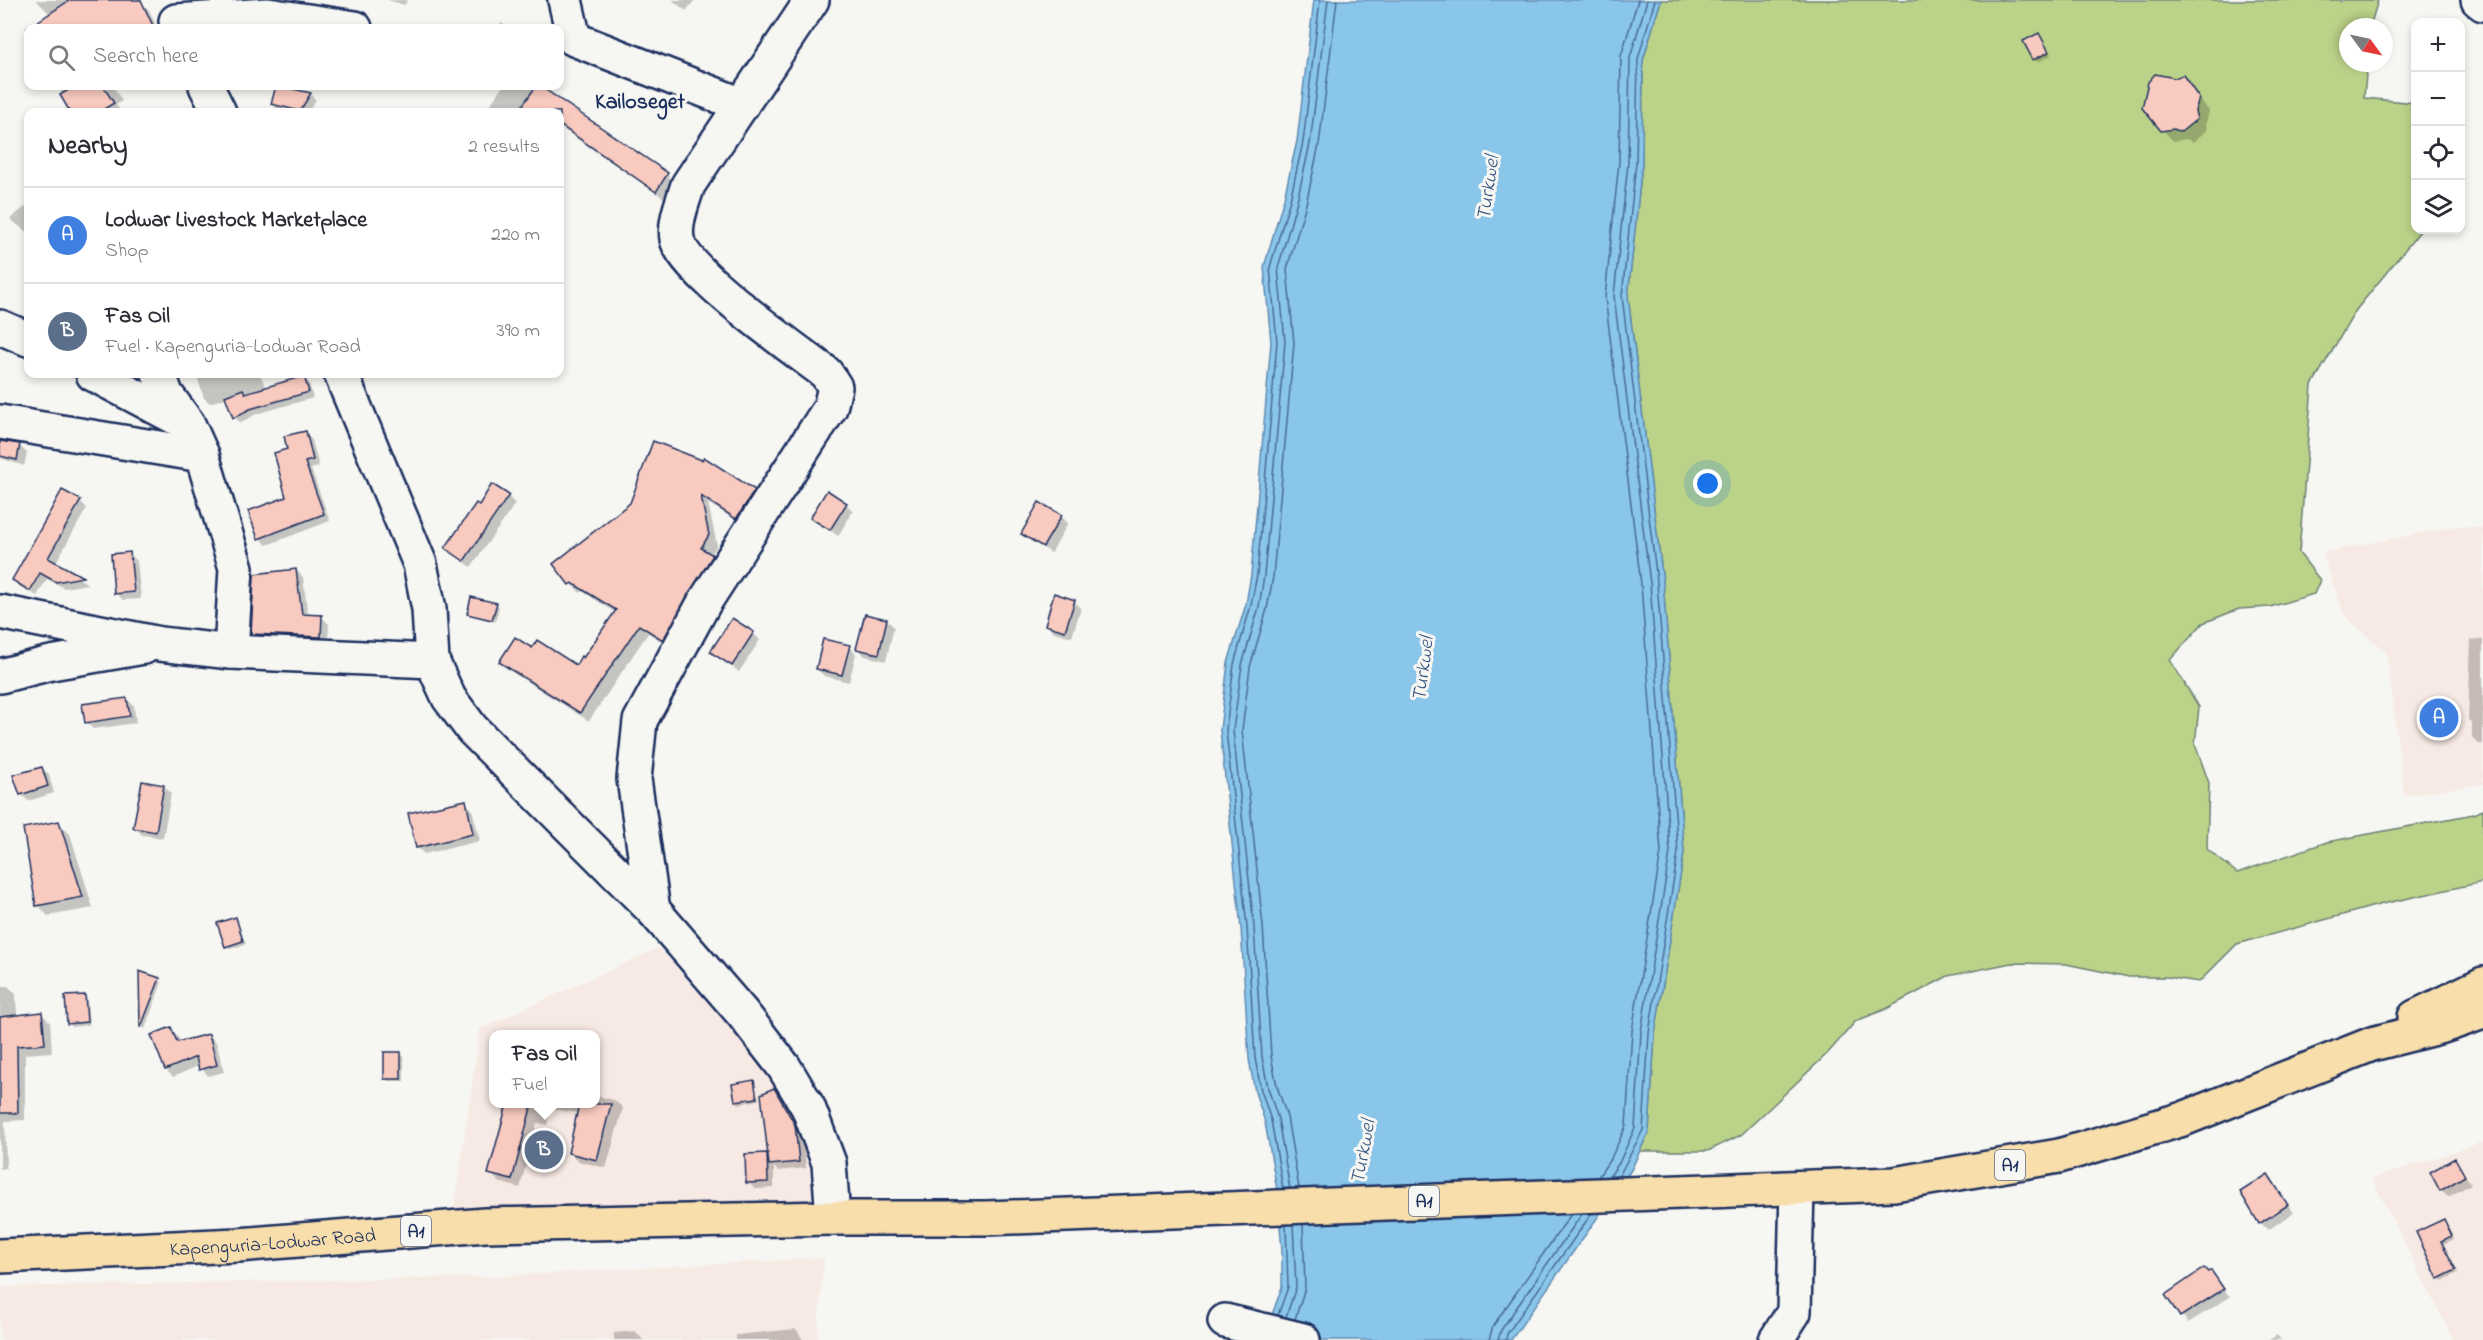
<!DOCTYPE html>
<html lang="en">
<head>
<meta charset="utf-8">
<style>
  body { margin:0; font-family:"Indie Flower",sans-serif; background:#f7f7f7; color:#2b2b33 }
  .controls { position:absolute; right:18px; top:18px; display:grid; overflow:hidden; border-radius:12px; box-shadow:0 3px 9px #0003 }
  .controls button { width:54px; height:54px; display:grid; place-items:center; padding:0; border:0; border-bottom:2px solid #e1e1e2; background:#fff; color:#2b2b33; font:30px sans-serif }
  .compass { position:absolute; left:2339px; top:18px; width:54px; height:54px; border-radius:50%; background:#fff; box-shadow:0 3px 9px #0003; rotate:123deg }
  .you { position:absolute; left:1708px; top:484px; width:21px; height:21px; margin:-15px; border:4px solid #fff; border-radius:50%; background:#1a73e8; box-shadow:0 0 0 9px #1a73e833 }
  .badge { display:grid; place-items:center; width:39px; height:39px; border-radius:50%; background:#111827; color:#fff; font-size:20px; font-weight:700 }
  .pin { position:absolute; translate:-50% -50%; border:3px solid #fff; box-shadow:0 2px 6px #0006 }
  .popup { position:absolute; left:489px; top:1030px; width:111px; height:78px; box-sizing:border-box; display:grid; place-content:center; border-radius:12px; background:#fff; filter:drop-shadow(0 2px 4px #0005); font-size:20px; white-space:nowrap; color:#7c7c81 }
  .popup b { font-size:22px; color:#2b2b33 }
  .popup::after { content:''; position:absolute; left:50%; top:100%; margin-left:-12px; border:12px solid transparent; border-top-color:#fff }
  .list { margin:0; padding:0; list-style:none }
  h2 { display:flex; justify-content:space-between; align-items:center; height:78px; margin:0; padding:0 24px; font-size:26px }
  h2 small { font-size:20px; font-weight:400; color:#7c7c81 }
  .list li { display:grid; grid-template-columns:39px 1fr auto; gap:18px; align-items:center; box-sizing:border-box; height:96px; padding:0 24px; border-top:2px solid #e1e1e2 }
  .list b { display:block; font-size:22px; white-space:nowrap }
  .list p { margin:0; font-size:20px; white-space:nowrap; color:#7c7c81 }
  .list em { font-size:20px; font-style:normal; color:#7c7c81 }
  .icon { flex:none; width:33px; height:33px; fill:none; stroke:currentColor; stroke-width:2; stroke-linecap:round; stroke-linejoin:round }
  .map { position:relative; flex:none; width:2483px; height:1340px; overflow:hidden }
  .search { position:absolute; background:#fff; box-shadow:0 3px 9px #0003; left:24px; top:24px; width:540px; height:66px; display:flex; align-items:center; gap:15px; box-sizing:border-box; padding:0 21px; border-radius:12px; color:#7c7c81; font-size:22px }
  .panel { position:absolute; background:#fff; box-shadow:0 3px 9px #0003; left:24px; top:108px; width:540px; height:270px; border-radius:12px }
  .map>svg:first-child { display:block }
</style>
</head>
<body>
<div class="map">
<svg width="2483" height="1340" viewBox="0 0 2483 1340">
  <rect width="100%" height="100%" fill="#f6f6f2"/>
  <filter id="ink" filterUnits="userSpaceOnUse"><feTurbulence type="fractalNoise" baseFrequency=".0167" numOctaves="2"/><feDisplacementMap in="SourceGraphic" scale="12" xChannelSelector="R" yChannelSelector="G"/><feConvolveMatrix kernelMatrix="1 2 1 2 8 2 1 2 1" color-interpolation-filters="sRGB"/></filter>
  <g filter="url(#ink)">
    <!-- built -->
    <g fill="#f7e9e3" fill-rule="evenodd">
      <polygon points="2457,526 2483,528 2483,784 2404,795 2387,653 2345,616 2322,553"/>
      <path d="M659 948 800 1107 816 1211 453 1217 480 1029ZM493 1034H595V1104H493Z"/>
      <polygon points="2483,1142 2483,1340 2454,1340 2372,1179"/>
      <polygon points="824,1258 817,1340 0,1340 0,1287 489,1277"/>
    </g>
    <!-- green -->
    <polygon fill="#bbd289" stroke="#6b8074" stroke-width="1.5" points="1661,0 2378,0 2370,27 2348,27 2348,63 2367,63 2364,98 2415,103 2416,230 2421,230 2356,310 2312,385 2299,553 2320,580 2314,594 2270,607 2239,609 2203,623 2170,660 2199,707 2195,744 2209,783 2207,849 2237,873 2327,842 2474,814 2483,810 2483,882 2382,904 2237,944 2199,982 2167,977 2129,977 2066,964 2011,963 1948,976 1886,1009 1856,1021 1827,1054 1741,1135 1708,1151 1640,1151 1649,1131 1655,1034 1684,852 1663,582 1628,296 1642,163 1643,60"/>
    <!-- water -->
    <polygon fill="#8ac6ea" stroke="#5e8ab2" stroke-width="1.5" points="1314,0 1661,0 1643,60 1642,163 1628,296 1663,582 1684,852 1655,1034 1649,1131 1631,1170 1511,1340 1263,1340 1282,1287 1282,1250 1277,1190 1265,1122 1255,1092 1249,1059 1241,928 1220,730 1228,663 1246,604 1251,575 1271,342 1264,267 1284,198 1297,141"/>
    <!-- shadow -->
    <g fill="#0003">
      <polygon points="36,0 125,0 141,3 149,10 157,28 31,28 51,15"/>
      <polygon points="387,0 407,0 405,5"/>
      <polygon points="672,0 695,0 686,11"/>
      <polygon points="501,23 509,28 497,28"/>
      <polygon points="2038,34 2051,55 2038,62 2034,59"/>
      <polygon points="2183,77 2209,111 2206,123 2207,130 2193,142 2187,139 2173,141 2162,129 2176,80"/>
      <polygon points="58,86 113,86 122,101 116,105 121,112 72,112"/>
      <polygon points="503,86 538,86 667,175 676,184 665,199 560,127 560,112 485,112"/>
      <polygon points="277,87 311,95 316,100 308,112 279,112 273,103"/>
      <polygon points="25,207 28,209 28,233 10,219"/>
      <polygon points="196,374 260,374 266,388 303,378 309,383 313,398 256,414 240,423 235,417 228,397 210,403 204,398"/>
      <polygon points="305,433 312,440 319,467 311,469 330,521 267,545 260,538 288,498 289,451"/>
      <polygon points="0,443 20,446 27,453 24,466 0,458"/>
      <polygon points="654,443 754,491 763,500 746,527 708,503 717,545 711,555 721,565 672,648 648,633 589,721 510,671 501,662 532,650 576,667 584,660 616,613 582,591 580,593 555,564 631,504"/>
      <polygon points="508,496 515,504 471,567 447,548 479,507"/>
      <polygon points="80,501 87,508 55,564 88,584 64,588 47,579 37,596 20,587 14,580"/>
      <polygon points="846,504 853,511 838,536 812,517"/>
      <polygon points="1061,516 1068,523 1051,553 1023,534"/>
      <polygon points="130,554 137,561 141,599 123,600 116,593"/>
      <polygon points="296,570 303,577 308,616 322,617 329,624 328,644 259,641 252,634"/>
      <polygon points="1074,601 1081,608 1072,637 1054,632 1046,625"/>
      <polygon points="496,604 499,607 495,622 468,613"/>
      <polygon points="887,620 894,627 886,661 865,656 858,649"/>
      <polygon points="753,633 760,640 739,672 712,651"/>
      <polygon points="2471,640 2483,640 2483,744 2479,744 2472,737 2472,723 2468,720"/>
      <polygon points="849,646 856,654 849,682 824,676 817,669"/>
      <polygon points="127,699 134,706 136,723 93,729 86,722"/>
      <polygon points="42,768 49,775 54,793 28,801 21,794"/>
      <polygon points="164,786 171,793 163,838 142,835 135,827"/>
      <polygon points="465,802 472,809 480,841 424,854 417,847"/>
      <polygon points="59,823 70,834 93,908 48,916 38,905"/>
      <polygon points="235,919 246,944 230,949 227,946"/>
      <polygon points="141,974 162,982 145,1029 142,1027"/>
      <polygon points="0,986 8,986 16,994 17,1017 42,1014 50,1022 52,1052 25,1054 25,1120 5,1121 6,1168 0,1169"/>
      <polygon points="84,996 87,999 89,1025 72,1027 69,1023"/>
      <polygon points="171,1028 181,1042 209,1035 216,1042 224,1072 208,1076 200,1065 173,1077 166,1070"/>
      <polygon points="401,1054 404,1057 404,1081 388,1081 385,1078"/>
      <polygon points="753,1082 759,1100 739,1104 736,1100"/>
      <polygon points="774,1089 798,1124 804,1143 806,1168 778,1171 774,1167 774,1188 755,1189 748,1182 766,1154 770,1157"/>
      <polygon points="595,1095 614,1100 623,1108 606,1168 578,1161 569,1152 579,1113 551,1109 547,1125 537,1123 520,1188 499,1182 490,1173 506,1113 498,1104 595,1104"/>
      <polygon points="2455,1160 2471,1184 2448,1197 2441,1190"/>
      <polygon points="2268,1176 2294,1213 2268,1230 2261,1223"/>
      <polygon points="2446,1224 2454,1239 2443,1244 2458,1273 2442,1281 2418,1232"/>
      <polygon points="2211,1272 2230,1297 2188,1323 2167,1295"/>
      <polygon points="796,1329 803,1340 736,1340 736,1335"/>
      <polygon points="635,1331 643,1340 614,1340 614,1333"/>
      <polygon points="2277,1335 2281,1340 2269,1340"/>
    </g>
    <g fill="none" stroke-linecap="round" stroke-linejoin="round">
      <!-- shore -->
      <g stroke="#476b96" stroke-width="1.5">
        <polyline points="1619,1176 1643,1130 1649,1033 1678,852 1657,582 1622,296 1636,163 1638,59 1655,0"/>
        <polyline points="1598,1177 1611,1158 1626,1126 1632,1031 1661,852 1641,584 1605,297 1619,162 1621,56 1638,0"/>
        <polyline points="1609,1177 1619,1163 1635,1128 1641,1032 1670,852 1650,583 1614,296 1628,163 1630,58 1647,0"/>
        <polyline points="1299,1188 1287,1117 1277,1086 1271,1056 1263,926 1242,730 1250,667 1267,609 1273,577 1294,343 1287,269 1306,204 1319,145 1337,0"/>
        <polyline points="1283,1189 1271,1120 1261,1090 1255,1058 1247,927 1226,730 1234,664 1251,605 1257,575 1277,342 1270,267 1290,200 1303,142 1320,0"/>
        <polyline points="1290,1189 1278,1119 1268,1088 1262,1057 1254,927 1233,730 1242,665 1259,607 1264,576 1285,342 1278,268 1297,201 1310,144 1328,0"/>
        <polyline points="1278,1315 1288,1287 1286,1225"/>
        <polyline points="1286,1317 1296,1287 1293,1224"/>
        <polyline points="1295,1319 1305,1288 1303,1224"/>
        <polyline points="1489,1340 1493,1326 1571,1214"/>
        <polyline points="1498,1340 1501,1330 1582,1214"/>
        <polyline points="1506,1340 1507,1334 1592,1213"/>
      </g>
    </g>
    <!-- building -->
    <g fill="#f9cabf" stroke="#1b2f5e" stroke-width="1.5">
      <polygon points="70,0 141,0 154,28 28,28"/>
      <polygon points="2039,33 2049,52 2033,60 2023,41"/>
      <polygon points="2155,74 2175,78 2183,75 2199,98 2195,111 2197,119 2181,132 2174,129 2161,131 2142,108 2148,82"/>
      <polygon points="75,86 103,86 114,103 99,112 70,112 60,95"/>
      <polygon points="276,86 279,86 311,93 300,111 271,104"/>
      <polygon points="536,86 540,86 668,173 656,192 560,125 560,112 518,112"/>
      <polygon points="304,376 309,392 250,409 233,418 225,396 243,389 245,393"/>
      <polygon points="306,431 313,460 305,462 324,514 258,539 248,511 286,497 274,453 287,449 284,436"/>
      <polygon points="0,441 20,444 17,460 0,456"/>
      <polygon points="653,441 702,460 704,457 755,490 736,519 701,496 709,535 701,548 713,555 663,640 639,625 580,713 499,662 515,637 532,648 537,640 576,665 581,656 583,658 616,610 572,583 569,585 553,564 630,503"/>
      <polygon points="492,484 509,495 464,561 445,548 476,503 479,505"/>
      <polygon points="62,490 81,500 48,558 83,577 56,582 40,573 30,591 12,580"/>
      <polygon points="827,490 847,503 830,530 810,518"/>
      <polygon points="1039,502 1062,515 1043,547 1021,534"/>
      <polygon points="130,552 134,592 114,594 111,554"/>
      <polygon points="296,569 302,614 322,615 321,637 251,634 254,574"/>
      <polygon points="1054,593 1075,600 1065,631 1045,625"/>
      <polygon points="471,597 497,603 492,620 467,614"/>
      <polygon points="865,614 887,619 879,654 856,649"/>
      <polygon points="732,618 754,632 732,666 710,652"/>
      <polygon points="823,639 850,645 842,675 816,669"/>
      <polygon points="127,698 130,716 85,723 82,704"/>
      <polygon points="42,767 48,786 20,795 13,775"/>
      <polygon points="142,781 164,785 156,832 133,828"/>
      <polygon points="466,800 473,834 416,848 408,813"/>
      <polygon points="59,821 83,897 36,906 23,828"/>
      <polygon points="236,917 243,941 225,947 217,923"/>
      <polygon points="139,971 160,978 141,1027 140,1027"/>
      <polygon points="85,995 87,1022 67,1024 65,996"/>
      <polygon points="42,1012 45,1044 17,1046 18,1113 0,1113 0,1017"/>
      <polygon points="171,1027 177,1042 209,1034 217,1065 199,1070 196,1057 165,1070 151,1035"/>
      <rect x="384" y="1052" width="17" height="27"/>
      <polygon points="754,1080 757,1098 735,1101 732,1084"/>
      <polygon points="774,1088 795,1125 799,1162 769,1165 761,1094"/>
      <polygon points="507,1104 532,1104 512,1180 488,1174"/>
      <polygon points="579,1104 611,1104 597,1160 568,1153"/>
      <polygon points="767,1153 768,1182 746,1183 745,1154"/>
      <polygon points="2455,1158 2465,1176 2440,1191 2430,1172"/>
      <polygon points="2268,1174 2288,1205 2259,1224 2240,1192"/>
      <polygon points="2444,1219 2452,1236 2441,1241 2456,1270 2438,1279 2416,1232"/>
      <polygon points="2204,1268 2208,1272 2211,1270 2224,1289 2180,1317 2165,1295"/>
    </g>
    <g fill="none" stroke-linecap="round" stroke-linejoin="round">
      <!-- minor casing -->
      <g stroke="#1b2f5e" stroke-width="38">
        <g id="minor">
          <polyline points="565,0 574,39 742,105"/>
          <polyline points="2478,0 2483,4"/>
          <polyline points="176,21 268,15 355,28"/>
          <polyline points="206,86 219,112"/>
          <polyline points="0,327 28,339"/>
          <polyline points="93,374 184,422"/>
          <polyline points="159,374 166,394 188,424 202,455 236,568 231,652"/>
          <polyline points="341,374 420,564 429,609 432,661 449,698 472,729 653,910 743,1014 784,1067 808,1107 829,1163 833,1218"/>
          <polyline points="0,422 202,455"/>
          <polyline points="0,612 160,644 231,652 432,661"/>
          <polyline points="0,676 51,663 144,647"/>
          <path d="M653 910 634 779 640 721 704 603 830 408 835 387 826 373C796 350 684 272 677 239 674 222 683 201 688 185L812 0"/>
          <polyline points="1225,1321 1303,1340"/>
          <polyline points="1776,1340 1794,1312 1797,1188"/>
        </g>
      </g>
      <!-- highway casing -->
      <g stroke="#1b2f5e" stroke-width="38">
        <g id="highway">
          <polyline points="2415,1017 2483,984"/>
          <path id="s1" d="M0 1256 238 1245 485 1225 833 1218H986L1894 1184 2059 1156 2183 1119 2372 1044 2446 1025 2483 1012"/>
        </g>
      </g>
      <!-- minor -->
      <use href="#minor" stroke="#f6f6f2" stroke-width="33"/>
      <!-- highway -->
      <use href="#highway" stroke="#f8deab" stroke-width="33"/>
    </g>
  </g>
  <g text-anchor="middle" stroke-width="6" stroke-linejoin="round" paint-order="stroke">
    <!-- shield labels -->
    <g fill="#f6f6f2" stroke="#5d6b8a" stroke-width="1.5">
      <rect x="1995" y="1150" width="30" height="30" rx="4.5"/>
      <rect x="1409" y="1186" width="30" height="30" rx="4.5"/>
      <rect x="401" y="1216" width="30" height="30" rx="4.5"/>
    </g>
    <g font-size="18" font-weight="bold" fill="#1b2f5e">
      <text x="2010" y="1171">A1</text>
      <text x="1424" y="1207">A1</text>
      <text x="416" y="1237">A1</text>
    </g>
    <!-- street labels -->
    <g font-size="20" fill="#1b2f5e" stroke="#f6f6f2">
      <text dy="7" stroke="none"><textPath href="#s1" startOffset="273">Kapenguria-Lodwar Road</textPath></text>
    </g>
    <!-- water labels -->
    <g font-size="21" font-style="italic" fill="#375581" stroke="#f6f6f2">
      <text transform="translate(1487 188) rotate(-82)" y="7">Turkwel</text>
      <text transform="translate(1422 669) rotate(-83)" y="7">Turkwel</text>
      <text transform="translate(1362 1152) rotate(-80)" y="7">Turkwel</text>
    </g>
    <!-- quarter labels -->
    <g font-size="22" font-weight="bold" fill="#1b2f5e" stroke="#f6f6f2">
      <text x="640" y="108">Kailoseget</text>
    </g>
  </g>
</svg>
<div class="controls">
<button>+</button>
<button>−</button>
<button><svg class="icon" aria-label="locate" viewBox="0 0 24 24"><circle cx="12" cy="12" r="6"/><path d="M12 2v4M12 18v4M2 12h4M18 12h4"/></svg></button>
<button><svg class="icon" aria-label="layers" viewBox="0 0 24 24"><path d="M12 4l9 5-9 5-9-5zM3 14l9 5 9-5"/></svg></button>
</div>
<svg class="compass" viewBox="-18 -18 36 36"><path d="M0-13l5 13h-10z" fill="#e53935"/><path d="M0 13l5-13h-10z" fill="#7c7c81"/></svg>
<div class="you"></div>
<div class="pin badge" style="left:2439px;top:718px;background:#3f7fe0">A</div>
<div class="pin badge" style="left:544px;top:1150px;background:#5c6f8a">B</div>
<div class="popup"><b>Fas Oil</b>Fuel</div>
<div class="search"><svg class="icon" aria-label="search" viewBox="0 0 24 24"><circle cx="10" cy="10" r="6"/><path d="M15 15l6 6"/></svg>Search here</div>
<section class="panel">
<h2>Nearby<small>2 results</small></h2>
<ul class="list">
<li><span class="badge" style="background:#3f7fe0">A</span><div><b>Lodwar Livestock Marketplace</b><p>Shop</p></div><em>220 m</em></li>
<li><span class="badge" style="background:#5c6f8a">B</span><div><b>Fas Oil</b><p>Fuel · Kapenguria-Lodwar Road</p></div><em>390 m</em></li>
</ul>
</section>
</div>
</body>
</html>
